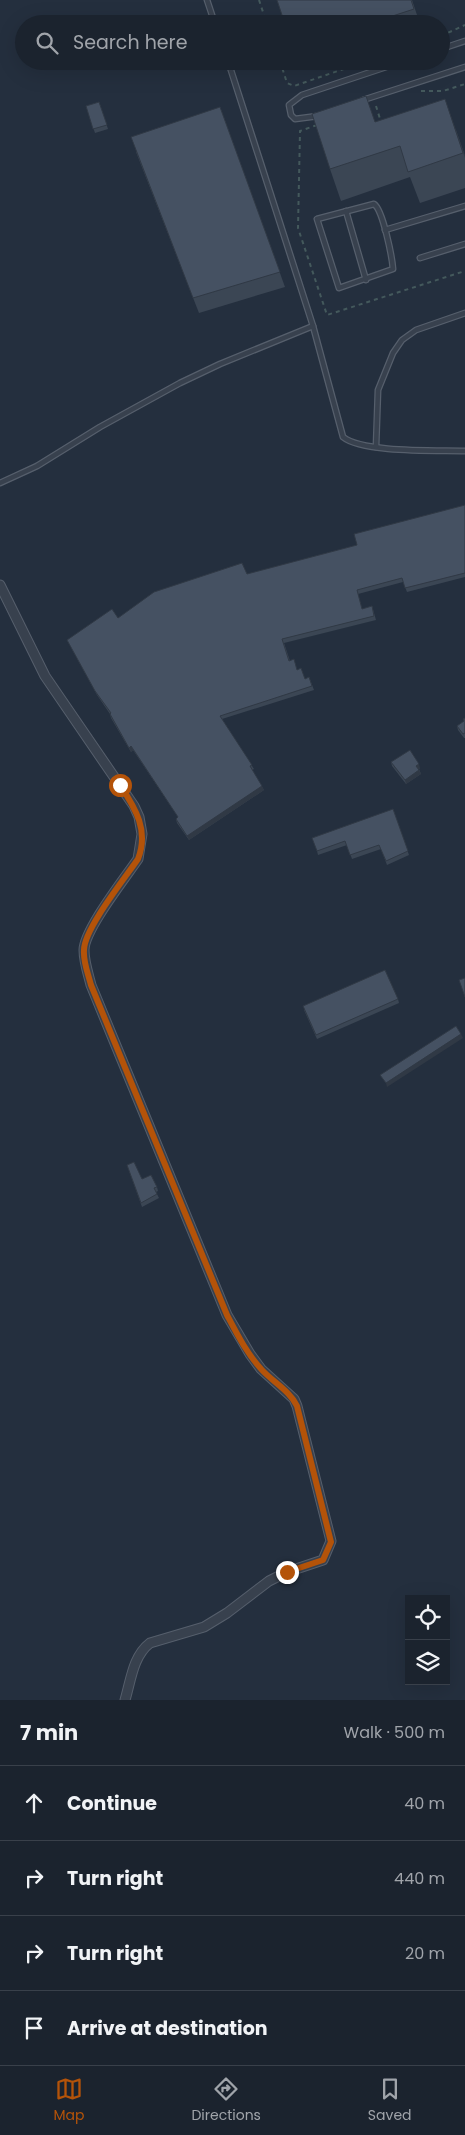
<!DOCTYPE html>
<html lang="en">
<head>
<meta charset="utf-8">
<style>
  body { margin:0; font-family:Poppins,sans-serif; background:#242b36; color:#f1f3f6 }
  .controls { position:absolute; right:15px; bottom:15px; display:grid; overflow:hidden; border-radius:0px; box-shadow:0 5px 20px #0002 }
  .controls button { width:45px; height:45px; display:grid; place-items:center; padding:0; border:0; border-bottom:1px solid #39404a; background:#1b232e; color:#f1f3f6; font:25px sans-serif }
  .stop { position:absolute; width:15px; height:15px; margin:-11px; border:4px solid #b45309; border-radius:50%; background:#fff }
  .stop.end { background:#b45309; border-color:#fff; box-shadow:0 1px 5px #0008 }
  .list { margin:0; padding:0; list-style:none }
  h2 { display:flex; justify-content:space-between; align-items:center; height:65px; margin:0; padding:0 20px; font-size:21px }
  h2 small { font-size:16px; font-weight:400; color:#a0a4aa }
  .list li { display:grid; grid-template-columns:32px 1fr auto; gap:15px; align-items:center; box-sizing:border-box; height:75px; padding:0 20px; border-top:1px solid #39404a }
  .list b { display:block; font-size:19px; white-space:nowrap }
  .list em { font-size:16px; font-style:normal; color:#a0a4aa }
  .icon { flex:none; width:28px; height:28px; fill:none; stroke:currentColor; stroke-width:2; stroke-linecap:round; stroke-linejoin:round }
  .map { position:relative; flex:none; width:465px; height:1700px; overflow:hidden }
  .search { position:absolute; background:#1b232e; box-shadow:0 5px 20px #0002; left:15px; right:15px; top:15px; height:55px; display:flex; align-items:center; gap:12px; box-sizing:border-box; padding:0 18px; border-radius:28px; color:#a0a4aa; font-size:19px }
  .sheet { height:365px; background:#1b232e }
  nav { display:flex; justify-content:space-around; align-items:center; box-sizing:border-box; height:70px; border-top:1px solid #39404a; background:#1b232e; font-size:14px; color:#a0a4aa }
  nav a { display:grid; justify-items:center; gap:2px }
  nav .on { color:#b45309 }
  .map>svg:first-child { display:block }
</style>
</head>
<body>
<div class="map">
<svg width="465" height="1700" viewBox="0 0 465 1700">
  <rect width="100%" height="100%" fill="#242f3e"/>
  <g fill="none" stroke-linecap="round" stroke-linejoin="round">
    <!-- lane casing -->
    <g stroke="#565f6c" stroke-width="7">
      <g id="lane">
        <polyline points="207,0 215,24"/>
        <polyline points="441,49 465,41"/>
        <path d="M228 61 313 326 343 437C363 453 437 450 465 451"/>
        <polyline points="363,100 465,67"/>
        <polyline points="318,116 295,119 291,115 289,105 302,95 404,61"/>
        <path d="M374 204C383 210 392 257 393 269L339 288 317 219Z"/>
        <polyline points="346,211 366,280"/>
        <polyline points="385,230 465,206"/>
        <polyline points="420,258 465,244"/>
        <polyline points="376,447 378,390 393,353 402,340 416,330 465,313"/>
        <polyline points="0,483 37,466 100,427 180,383 220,364 313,326"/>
      </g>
    </g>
    <!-- street casing -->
    <g stroke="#565f6c" stroke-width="11">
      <path id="street" d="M0 585 45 676 134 806 139 817 142 834 138 859C125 878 84 930 84 950 84 962 88 973 91 985L227 1315 250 1354 261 1369 294 1399 297 1406 331 1541 323 1560 287 1572 269 1581 227 1613 204 1627 150 1643C133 1656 131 1680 125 1700"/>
    </g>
    <!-- path -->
    <g stroke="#44595c" stroke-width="2" stroke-dasharray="4 4" stroke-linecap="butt">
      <polyline points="259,0 267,24"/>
      <polyline points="441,36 465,25"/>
      <polyline points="280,61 287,83 294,86 367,61"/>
      <polyline points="421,91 443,91 465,84"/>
      <polyline points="376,106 381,122"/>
      <polyline points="317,125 300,131 298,228 327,315 465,271"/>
    </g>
    <!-- lane -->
    <use href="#lane" stroke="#38414e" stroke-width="4.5"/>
    <!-- street -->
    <use href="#street" stroke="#38414e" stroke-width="9"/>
  </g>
  <!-- wall -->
  <g fill="#3b4654">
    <polygon points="277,0 412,0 420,24 285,24"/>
    <polygon points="297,61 324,61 300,69"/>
    <polygon points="99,102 108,129 95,133 86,106"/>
    <polygon points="220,107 285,287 199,313 136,152"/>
    <polygon points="376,122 456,130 465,156 465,188 420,203 410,177 341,201 330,169"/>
    <polygon points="465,505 465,577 407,592 403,582 358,594 362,609 372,606 376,620 284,643 290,661 305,679 309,677 314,690 222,719 254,769 252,770 264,790 189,840 177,823 176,819 178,817 133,750 131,752 111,718 110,714 97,695 67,640 118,618 247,574 357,545"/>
    <polygon points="465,718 465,738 464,738 458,730 457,726 464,721"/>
    <polygon points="391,762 420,768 419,769 421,774 406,784 392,766"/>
    <polygon points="393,809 409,855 387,865 381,849 352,859 347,845 318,855 317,851"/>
    <polygon points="398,999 399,1003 317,1039 304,1010"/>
    <polygon points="127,1165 142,1179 157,1187 158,1191 156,1192 159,1198 142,1207"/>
  </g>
  <!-- shaded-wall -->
  <g fill="#303945">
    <polygon points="445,99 456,130 465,156 465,158"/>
    <polygon points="131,746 133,750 131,752 129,748"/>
    <polygon points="419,764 420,768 418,770 416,766"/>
    <polygon points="419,770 421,774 406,784 405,780"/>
    <polygon points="262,786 264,790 189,840 187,836"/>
    <polygon points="461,1034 463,1038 387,1087 386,1083"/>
  </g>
  <!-- building -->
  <g fill="#455162" stroke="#303945">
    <polygon points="277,0 411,0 414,9 368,24 285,24"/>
    <polygon points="366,96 375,122 445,99 463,153 408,172 400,146 330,169 312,114"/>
    <polygon points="99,102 107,125 93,129 86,106"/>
    <polygon points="220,107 280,272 193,298 131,137"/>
    <polygon points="465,505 465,573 405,588 402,578 357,590 362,609 372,606 374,616 282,639 289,661 294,659 297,670 301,668 305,679 309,677 312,686 220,716 252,765 250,766 262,786 187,836 176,819 178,817 131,746 129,748 110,714 111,713 95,691 67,640 112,609 118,618 154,592 242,563 247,574 357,545 354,534"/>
    <polygon points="465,718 465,733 463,734 457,726 464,721 463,719"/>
    <polygon points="410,750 419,764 416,766 419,770 405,780 391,762"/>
    <polygon points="393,809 408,851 386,861 379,845 350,855 345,841 317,851 312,838"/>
    <polygon points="385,970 398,999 316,1035 303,1006"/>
    <polygon points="465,978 465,997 459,980"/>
    <polygon points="456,1026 461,1034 386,1083 380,1075"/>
    <polygon points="134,1162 142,1179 151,1175 157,1187 154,1188 157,1194 141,1203 127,1165"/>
  </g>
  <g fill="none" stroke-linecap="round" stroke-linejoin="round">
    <!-- route -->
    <path stroke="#b45309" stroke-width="6" d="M120 785C136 809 149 831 138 859 125 878 84 929 84 950 83 962 88 973 91 985L227 1315C237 1334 247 1354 262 1370 273 1382 290 1391 297 1406L331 1542 323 1560 287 1572"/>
  </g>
</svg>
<div class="controls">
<button><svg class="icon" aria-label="locate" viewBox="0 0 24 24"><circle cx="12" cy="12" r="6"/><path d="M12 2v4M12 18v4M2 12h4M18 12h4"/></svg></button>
<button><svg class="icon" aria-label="layers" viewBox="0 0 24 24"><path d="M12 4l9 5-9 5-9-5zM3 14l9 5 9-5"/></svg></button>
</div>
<div class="stop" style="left:120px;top:785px"></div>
<div class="stop end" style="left:287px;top:1572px"></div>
<div class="search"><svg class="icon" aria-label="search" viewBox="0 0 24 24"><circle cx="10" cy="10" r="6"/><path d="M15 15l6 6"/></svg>Search here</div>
</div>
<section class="sheet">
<h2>7 min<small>Walk · 500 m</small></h2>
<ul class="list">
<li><svg class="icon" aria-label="ahead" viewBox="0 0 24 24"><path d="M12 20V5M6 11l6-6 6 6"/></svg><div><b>Continue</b></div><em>40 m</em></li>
<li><svg class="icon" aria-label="right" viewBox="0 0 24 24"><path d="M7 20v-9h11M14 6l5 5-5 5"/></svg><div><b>Turn right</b></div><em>440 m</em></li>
<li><svg class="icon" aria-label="right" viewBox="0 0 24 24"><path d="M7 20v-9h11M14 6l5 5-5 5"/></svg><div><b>Turn right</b></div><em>20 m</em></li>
<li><svg class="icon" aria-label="arrive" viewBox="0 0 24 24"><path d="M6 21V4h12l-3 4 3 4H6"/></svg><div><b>Arrive at destination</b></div></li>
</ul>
</section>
<nav>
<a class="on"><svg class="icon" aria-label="map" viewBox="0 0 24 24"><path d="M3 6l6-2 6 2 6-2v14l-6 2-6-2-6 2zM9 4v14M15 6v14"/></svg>Map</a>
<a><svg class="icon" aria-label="directions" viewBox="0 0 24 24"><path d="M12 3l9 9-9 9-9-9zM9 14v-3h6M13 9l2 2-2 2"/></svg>Directions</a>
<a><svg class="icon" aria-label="saved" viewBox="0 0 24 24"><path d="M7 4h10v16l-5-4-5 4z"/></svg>Saved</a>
</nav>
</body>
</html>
